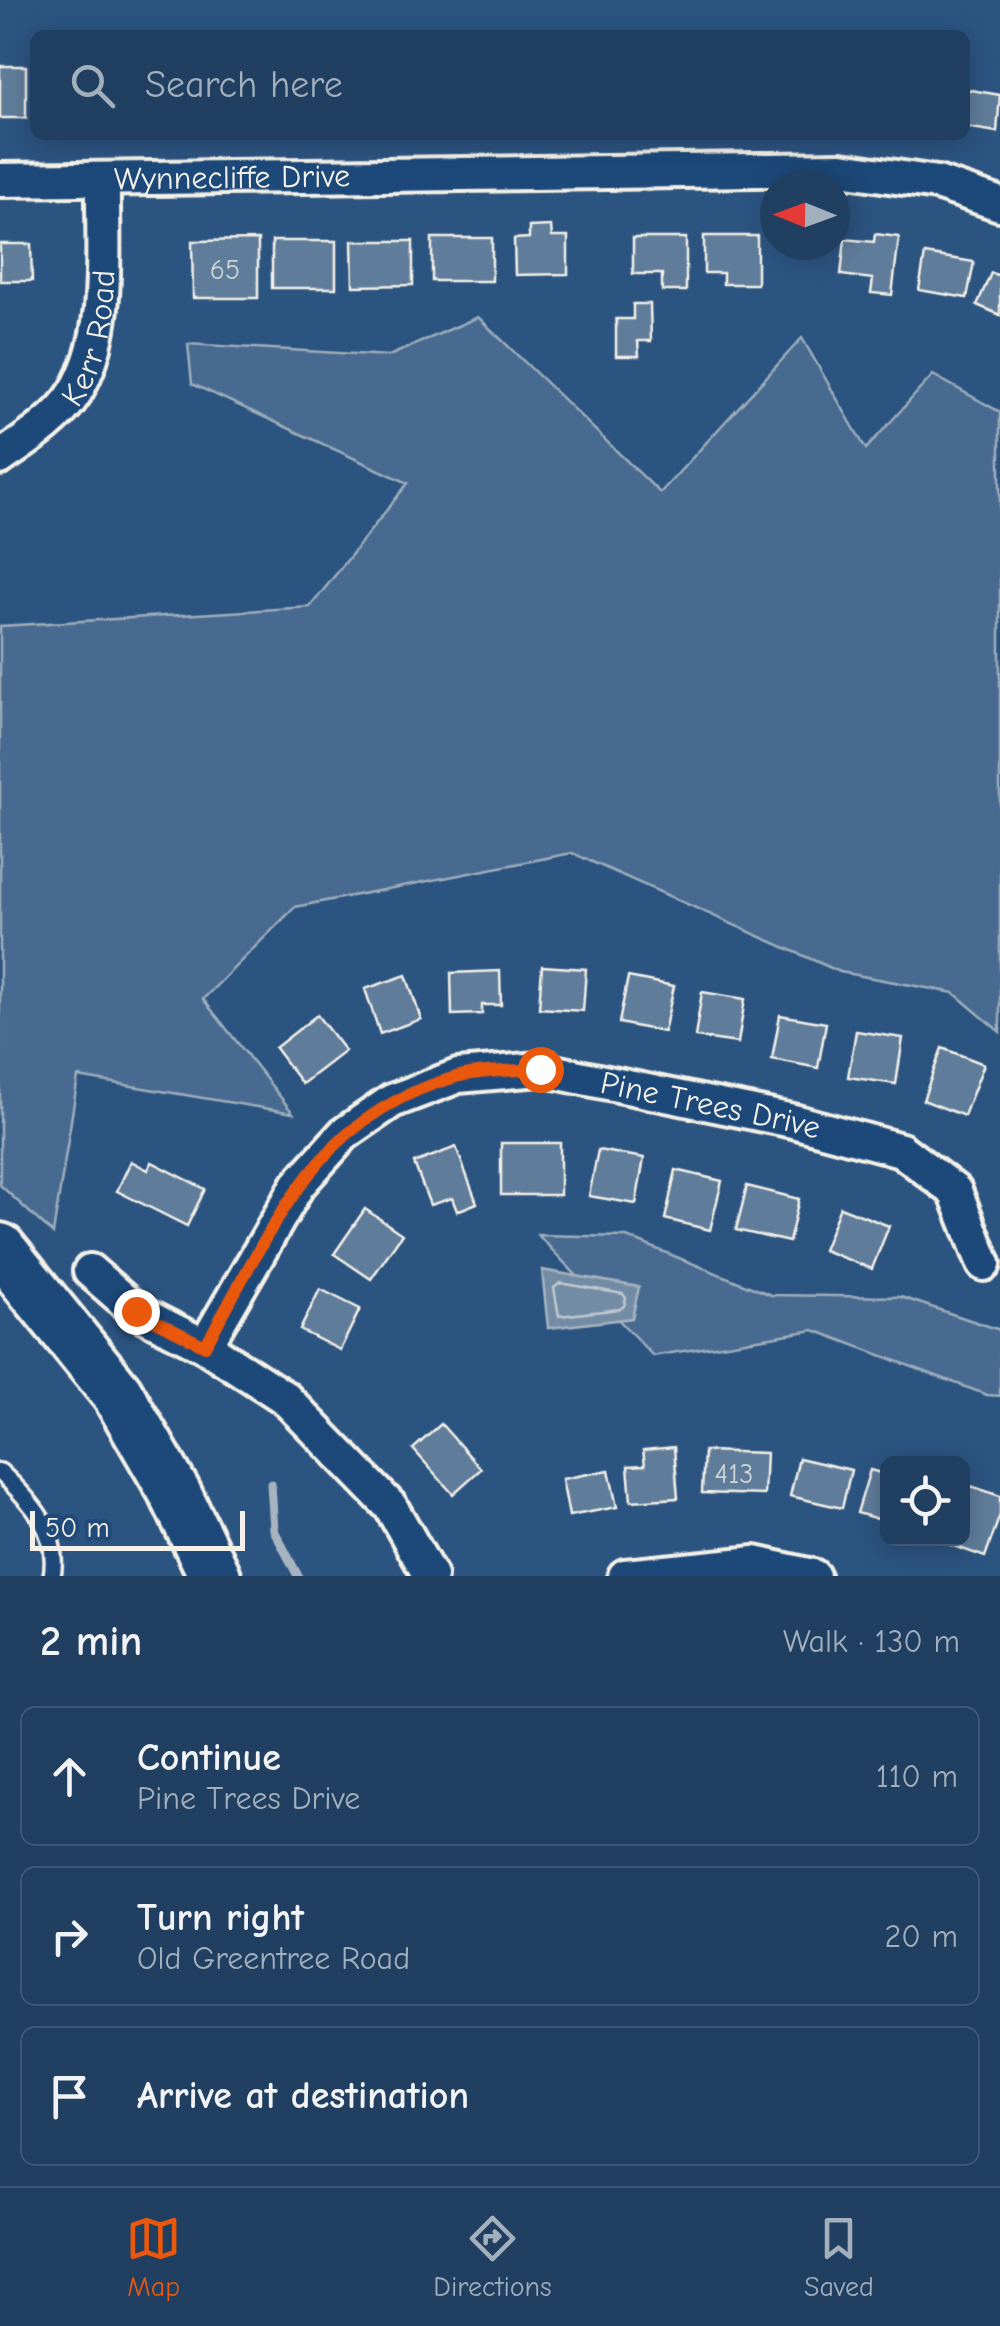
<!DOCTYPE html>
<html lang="en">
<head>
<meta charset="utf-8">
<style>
  body { margin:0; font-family:"Comic Neue",sans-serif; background:#294667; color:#f1f3f6 }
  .controls { position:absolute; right:30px; bottom:30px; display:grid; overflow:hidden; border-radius:15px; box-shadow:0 5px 25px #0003 }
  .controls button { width:90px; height:90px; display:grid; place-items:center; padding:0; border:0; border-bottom:2px solid #3e5876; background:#213f61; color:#f1f3f6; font:50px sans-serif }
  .compass { position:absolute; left:760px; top:170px; width:90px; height:90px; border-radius:50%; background:#213f61; box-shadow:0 5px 25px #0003; rotate:271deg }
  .scale { position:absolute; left:30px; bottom:25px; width:215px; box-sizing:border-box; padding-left:10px; border:5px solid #f4f1e8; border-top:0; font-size:28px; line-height:35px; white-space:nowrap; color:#f4f1e8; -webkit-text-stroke:8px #1f4a7a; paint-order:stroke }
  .stop { position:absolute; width:30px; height:30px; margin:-22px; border:8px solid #ea580c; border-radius:50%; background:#fff }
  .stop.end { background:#ea580c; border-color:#fff; box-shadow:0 2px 10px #0008 }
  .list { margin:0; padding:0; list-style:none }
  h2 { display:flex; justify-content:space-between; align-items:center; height:130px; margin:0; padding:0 40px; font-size:42px }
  h2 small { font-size:32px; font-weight:400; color:#a2afbd }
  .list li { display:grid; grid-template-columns:65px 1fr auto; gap:30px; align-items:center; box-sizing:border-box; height:140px; margin:0 20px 20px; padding:0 20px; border:2px solid #3e5876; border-radius:15px }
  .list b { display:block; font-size:38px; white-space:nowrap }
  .list p { margin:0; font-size:32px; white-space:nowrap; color:#a2afbd }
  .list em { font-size:32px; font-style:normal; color:#a2afbd }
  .icon { flex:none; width:55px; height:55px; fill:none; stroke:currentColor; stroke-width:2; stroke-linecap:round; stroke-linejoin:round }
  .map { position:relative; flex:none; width:1000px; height:1576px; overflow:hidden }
  .search { position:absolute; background:#213f61; box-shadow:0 5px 25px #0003; left:30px; right:30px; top:30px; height:110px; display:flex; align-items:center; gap:25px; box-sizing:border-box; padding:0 35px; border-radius:15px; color:#a2afbd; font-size:38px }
  .sheet { height:610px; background:#213f61 }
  nav { display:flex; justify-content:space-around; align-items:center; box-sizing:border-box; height:140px; border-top:2px solid #3e5876; background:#213f61; font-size:28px; color:#a2afbd }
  nav a { display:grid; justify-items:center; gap:5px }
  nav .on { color:#ea580c }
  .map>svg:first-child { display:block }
</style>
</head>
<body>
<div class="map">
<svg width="1000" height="1576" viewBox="0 0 1000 1576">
  <rect width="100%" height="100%" fill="#2c5481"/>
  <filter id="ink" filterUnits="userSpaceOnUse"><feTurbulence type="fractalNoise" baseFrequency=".01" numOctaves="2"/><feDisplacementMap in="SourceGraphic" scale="20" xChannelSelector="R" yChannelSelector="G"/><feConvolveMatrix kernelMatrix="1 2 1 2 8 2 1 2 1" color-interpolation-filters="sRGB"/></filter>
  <g filter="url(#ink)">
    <!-- green -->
    <g fill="#496b90" stroke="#9eaebc" stroke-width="2.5">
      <polygon points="478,317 660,493 802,338 866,449 933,375 1000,412 1000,1032 954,993 840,972 572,853 295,907 203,999 293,1113 78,1077 53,1234 0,1185 0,626 310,607 408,483 192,384 188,344 389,356"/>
      <polygon points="538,1235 627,1237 771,1295 901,1297 1000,1330 1000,1396 987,1395 814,1330 653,1356"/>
    </g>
    <!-- water -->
    <polygon fill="#738ca6" stroke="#a7b4c0" stroke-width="2.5" points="542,1270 639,1287 632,1318 548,1328"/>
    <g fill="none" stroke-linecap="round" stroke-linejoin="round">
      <!-- shore -->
      <polygon stroke="#c0c9ce" stroke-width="2.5" points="560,1283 623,1294 626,1298 624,1306 620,1309 559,1316 554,1288"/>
      <!-- stream -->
      <polyline stroke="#a7b4c0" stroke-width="9" points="271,1484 274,1530 298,1576"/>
    </g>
    <!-- building -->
    <g fill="#5e7b9a" stroke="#f4f1e8" stroke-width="2.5">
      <rect x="0" y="66" width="26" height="52"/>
      <polygon points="965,89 1000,95 997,132 965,127"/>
      <polygon points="551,226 552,237 568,237 568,274 515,275 514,239 529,238 529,227"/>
      <polygon points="875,234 899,237 892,295 871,293 873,279 841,275 845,239 874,242"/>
      <polygon points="704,236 757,236 757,284 723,284 723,273 704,273"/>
      <rect x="432" y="238" width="60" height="43"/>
      <polygon points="633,238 686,238 686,291 662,291 662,274 633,274"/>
      <polygon points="258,240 258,298 193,298 192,241"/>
      <rect x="272" y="241" width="64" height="47"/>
      <polygon points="352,241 413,241 413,285 353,286"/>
      <polygon points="0,244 31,244 32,281 0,281"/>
      <polygon points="925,254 974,262 967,298 919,290"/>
      <polygon points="991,273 1000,276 1000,315 977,305"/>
      <polygon points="633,304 650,304 651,341 638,341 639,356 616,356 616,319 633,319"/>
      <polygon points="542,966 586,969 583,1011 539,1008"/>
      <polygon points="500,971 501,1005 482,1005 482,1014 452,1015 451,973"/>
      <polygon points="406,975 421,1019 380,1034 365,989"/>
      <polygon points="628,977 674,986 664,1032 619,1023"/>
      <polygon points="702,992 745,999 738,1043 695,1037"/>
      <polygon points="317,1015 345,1051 302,1084 275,1048"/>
      <polygon points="780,1015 826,1023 818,1068 772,1059"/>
      <polygon points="856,1031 903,1038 896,1084 848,1077"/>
      <polygon points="942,1048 984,1064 964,1116 923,1100"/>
      <rect x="501" y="1143" width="59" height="52"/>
      <polygon points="456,1147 477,1203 457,1211 452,1198 430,1205 414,1163"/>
      <polygon points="598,1150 644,1158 636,1204 589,1196"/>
      <polygon points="131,1161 148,1170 152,1162 205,1189 187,1226 117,1191"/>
      <polygon points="676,1170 722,1181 710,1230 665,1219"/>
      <polygon points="747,1186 799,1199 789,1242 736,1230"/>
      <polygon points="840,1207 889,1226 872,1269 823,1250"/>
      <polygon points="365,1209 402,1234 371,1279 334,1254"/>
      <polygon points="320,1289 360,1309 340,1350 300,1330"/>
      <polygon points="441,1424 481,1469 453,1494 413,1449"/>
      <polygon points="674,1447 678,1498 631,1501 628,1466 645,1465 643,1450"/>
      <polygon points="704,1451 766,1453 764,1495 702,1493"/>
      <polygon points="799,1458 851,1470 842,1508 790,1496"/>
      <polygon points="609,1470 617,1507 569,1516 562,1479"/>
      <polygon points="870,1470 888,1475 888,1522 857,1513"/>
      <polygon points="962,1483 1000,1496 1000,1515 985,1557 934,1539 962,1538"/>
    </g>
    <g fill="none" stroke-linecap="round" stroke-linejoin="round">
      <!-- lane casing -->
      <g stroke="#f4f1e8" stroke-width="22">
        <path id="lane" d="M0 1472C31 1501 60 1532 52 1576"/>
      </g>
      <!-- street casing -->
      <g stroke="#f4f1e8" stroke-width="40">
        <g id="street">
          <path id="s1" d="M0 180 841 169 937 183 1000 204"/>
          <path id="s2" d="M0 458C26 440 58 420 75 393 112 333 102 248 103 181"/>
          <polyline points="90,1271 136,1311 205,1346 285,1398 391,1507 430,1576"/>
          <path id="s3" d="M205 1346 298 1185 344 1134 392 1101 458 1076 540 1069 793 1121 901 1150 955 1191 984 1264"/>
          <polyline points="625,1576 755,1563 813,1576"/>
        </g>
      </g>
      <!-- primary casing -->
      <g stroke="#f4f1e8" stroke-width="58">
        <polyline id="primary" points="0,1249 117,1393 175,1493 215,1576"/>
      </g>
      <!-- lane -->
      <use href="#lane" stroke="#1f4a7a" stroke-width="15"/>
      <!-- street -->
      <use href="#street" stroke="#1f4a7a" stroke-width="32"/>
      <!-- primary -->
      <use href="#primary" stroke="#1f4a7a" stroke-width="50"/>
    </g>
  </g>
  <g fill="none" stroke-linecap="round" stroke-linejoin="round" filter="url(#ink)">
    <!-- route -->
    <path stroke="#ea580c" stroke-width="12" d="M136 1311 205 1346C272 1230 315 1115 456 1077 482 1070 513 1071 540 1069"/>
  </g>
  <g text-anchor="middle" stroke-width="9" stroke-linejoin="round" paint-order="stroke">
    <!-- number labels -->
    <g font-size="28" fill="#ced4d4">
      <text x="225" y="279">65</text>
      <text x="734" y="1483">413</text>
    </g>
    <!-- street labels -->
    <g font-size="32" fill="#f4f1e8" stroke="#1f4a7a">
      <text dy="11" stroke="none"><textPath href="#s1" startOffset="232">Wynnecliffe Drive</textPath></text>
      <text dy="11" stroke="none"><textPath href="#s2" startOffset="158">Kerr Road</textPath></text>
      <text dy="11" stroke="none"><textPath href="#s3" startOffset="640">Pine Trees Drive</textPath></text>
    </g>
  </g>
</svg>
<div class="controls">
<button><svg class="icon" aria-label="locate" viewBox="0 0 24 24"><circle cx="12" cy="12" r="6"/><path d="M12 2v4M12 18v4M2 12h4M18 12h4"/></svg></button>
</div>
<svg class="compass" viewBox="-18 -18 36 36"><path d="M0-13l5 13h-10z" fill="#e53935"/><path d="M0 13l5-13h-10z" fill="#a2afbd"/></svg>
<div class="scale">50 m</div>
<div class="stop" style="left:540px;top:1069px"></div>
<div class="stop end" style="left:136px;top:1311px"></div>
<div class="search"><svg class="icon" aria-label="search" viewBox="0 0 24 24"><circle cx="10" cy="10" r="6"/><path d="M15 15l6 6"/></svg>Search here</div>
</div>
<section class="sheet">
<h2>2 min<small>Walk · 130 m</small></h2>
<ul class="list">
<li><svg class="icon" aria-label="ahead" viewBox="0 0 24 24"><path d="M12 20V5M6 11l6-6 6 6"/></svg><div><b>Continue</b><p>Pine Trees Drive</p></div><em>110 m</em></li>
<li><svg class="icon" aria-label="right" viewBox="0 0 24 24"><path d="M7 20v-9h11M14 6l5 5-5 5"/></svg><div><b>Turn right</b><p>Old Greentree Road</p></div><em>20 m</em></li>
<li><svg class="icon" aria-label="arrive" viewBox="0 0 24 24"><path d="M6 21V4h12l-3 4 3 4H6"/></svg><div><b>Arrive at destination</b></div></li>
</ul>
</section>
<nav>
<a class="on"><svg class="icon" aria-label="map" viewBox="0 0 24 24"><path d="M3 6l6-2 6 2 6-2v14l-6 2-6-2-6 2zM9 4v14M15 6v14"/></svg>Map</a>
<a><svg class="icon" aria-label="directions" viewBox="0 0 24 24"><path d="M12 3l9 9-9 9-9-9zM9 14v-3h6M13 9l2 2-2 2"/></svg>Directions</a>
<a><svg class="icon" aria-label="saved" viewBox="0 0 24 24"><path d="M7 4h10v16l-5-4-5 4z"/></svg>Saved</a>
</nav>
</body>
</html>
